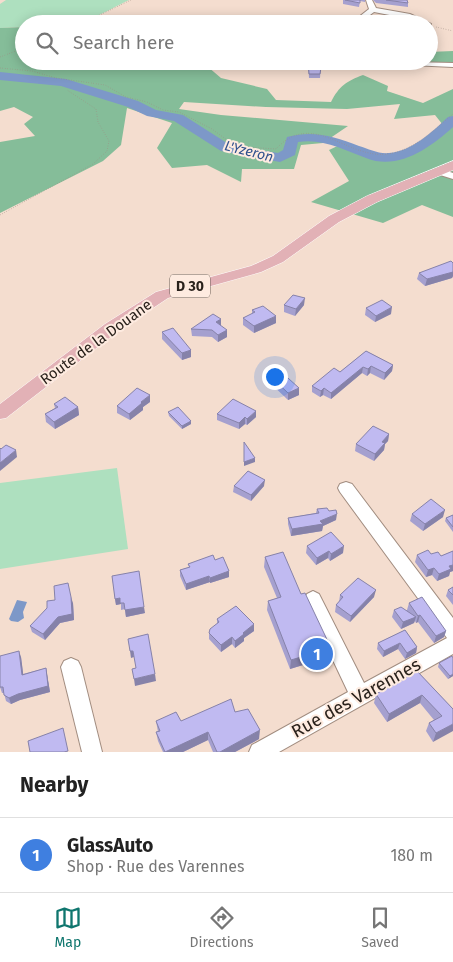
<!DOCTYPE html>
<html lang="en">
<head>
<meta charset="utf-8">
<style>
  body { margin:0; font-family:"Fira Sans",sans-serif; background:#f2f2f2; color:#222 }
  .you { position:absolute; left:274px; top:376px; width:18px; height:18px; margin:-12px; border:4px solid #fff; border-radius:50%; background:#1a73e8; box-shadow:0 0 0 8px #1a73e833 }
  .badge { display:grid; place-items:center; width:32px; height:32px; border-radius:50%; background:#0f766e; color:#fff; font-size:16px; font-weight:700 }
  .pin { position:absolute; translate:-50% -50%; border:2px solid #fff; box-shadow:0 1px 5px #0006 }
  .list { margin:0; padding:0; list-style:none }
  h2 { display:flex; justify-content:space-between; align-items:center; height:65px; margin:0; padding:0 20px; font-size:21px }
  h2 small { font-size:16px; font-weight:400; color:#767676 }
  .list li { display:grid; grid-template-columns:32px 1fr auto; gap:15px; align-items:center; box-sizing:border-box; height:75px; padding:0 20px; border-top:1px solid #e0e0e0 }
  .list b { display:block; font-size:19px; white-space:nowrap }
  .list p { margin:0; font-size:16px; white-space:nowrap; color:#767676 }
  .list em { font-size:16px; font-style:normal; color:#767676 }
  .icon { flex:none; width:28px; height:28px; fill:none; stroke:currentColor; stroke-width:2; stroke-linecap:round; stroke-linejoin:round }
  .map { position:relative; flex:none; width:453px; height:752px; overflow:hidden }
  .search { position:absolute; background:#fff; box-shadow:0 2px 12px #0003; left:15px; right:15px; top:15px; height:55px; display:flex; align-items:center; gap:12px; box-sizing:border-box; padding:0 18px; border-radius:28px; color:#767676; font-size:19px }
  .sheet { height:140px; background:#fff }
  nav { display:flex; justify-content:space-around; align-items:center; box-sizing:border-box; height:70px; border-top:1px solid #e0e0e0; background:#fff; font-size:14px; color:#767676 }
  nav a { display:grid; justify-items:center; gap:2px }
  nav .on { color:#0f766e }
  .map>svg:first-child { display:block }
</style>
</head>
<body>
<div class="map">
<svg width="453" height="752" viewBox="0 0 453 752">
  <rect width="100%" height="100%" fill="#f4ddcf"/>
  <!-- green -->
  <g fill="#aee0bf">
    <path d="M6 0H129C100 14 71 34 38 21L32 24H24V27L0 28V4Z"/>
    <polygon points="117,468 128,549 0,569 0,483"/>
  </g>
  <!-- forest -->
  <g fill="#85bd99">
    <path d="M24 27V61H124L159 70 179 61H201L221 78 267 89 276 100 331 102C339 86 347 81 363 75L388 86 387 91 423 103 453 89V217L422 205 383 223 311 202 349 181 329 150 346 142C355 146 367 154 378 155 403 159 426 140 443 125L435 115 394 119 400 104 347 109 266 107 184 102 179 109 221 115 348 126 323 143 301 145 294 169H242L241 182 207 165 172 168 157 148 172 123 127 108 121 145 103 161 0 213V142L35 136 24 124 33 117 14 107 0 111V28Z"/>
    <polygon points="453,51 453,64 410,61 429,61 429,52"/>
  </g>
  <!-- water -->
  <polygon fill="#7d98c8" points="17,600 27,602 23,612 24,618 18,622 11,621 9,619"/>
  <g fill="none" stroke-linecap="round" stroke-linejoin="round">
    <!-- river -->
    <path fill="#7d98c8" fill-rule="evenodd" d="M0 72 66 79 138 101 156 110 183 115 230 145 278 153 283 150 287 137C313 130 334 136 359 146 369 149 378 154 389 153 412 151 432 132 448 117L453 116V127C430 148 398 171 366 158 344 150 323 138 298 142L295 155 280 162 221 151 174 121 147 116 128 107 61 86 0 80Z"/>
    <!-- minor casing -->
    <g stroke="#a28d80" stroke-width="2">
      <g id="minor">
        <polygon points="366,0 372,0 376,8 410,14 431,24 429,26 429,24 420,24 405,18 374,12 358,24 350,24 369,9"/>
        <polygon points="364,61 453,63 453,67 368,63"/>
        <polygon points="441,169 453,173 453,179 437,174 436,172"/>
        <polygon points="346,482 352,484 453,618 453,654 279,752 249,752 252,745 348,692 304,599 307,594 313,591 319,594 364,683 447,638 340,492 338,488 340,484"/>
        <polygon points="71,658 78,661 81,667 102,752 82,752 61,667 64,661"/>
      </g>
    </g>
    <!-- major casing -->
    <g stroke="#fff" stroke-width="1">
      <polygon id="major" points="453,161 453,170 377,202 339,222 283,262 261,272 168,298 117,332 6,418 0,419 0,404 105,324 156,292 251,266 273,256 329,216 367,196"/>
    </g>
    <!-- path -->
    <g stroke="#9f8e83" stroke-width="1" stroke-dasharray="0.5 2" stroke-linecap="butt">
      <polyline points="81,24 131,0"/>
      <polyline points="436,27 453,31"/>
      <polyline points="0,57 24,48"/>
      <path d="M0 68 32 71 56 78 105 85 126 97 147 102 163 110 179 112 212 129 231 143 245 147 276 149C313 109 346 159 387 154 413 151 434 130 453 114"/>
      <polyline points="0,215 93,164 107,151 109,141 98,122 96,109 67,90"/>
    </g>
    <!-- minor -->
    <use href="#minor" fill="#fff" fill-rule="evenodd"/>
    <!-- major -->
    <use href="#major" fill="#e2b1b6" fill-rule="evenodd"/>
  </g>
  <!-- wall -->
  <g fill="#a5a0cf">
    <polygon points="343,0 365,0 365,2 360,1 359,7 343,4"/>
    <polygon points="373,0 407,0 408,3 408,7 376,3"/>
    <polygon points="308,61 342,61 334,68 321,65 320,78 309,78"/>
    <polygon points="453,263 453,276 452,278 425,286 417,279 419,273"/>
    <polygon points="284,305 304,305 295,316 284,312"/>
    <polygon points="366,308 391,314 375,322 365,315"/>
    <polygon points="252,310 276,323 254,333 243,325 243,318 252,314"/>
    <polygon points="221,319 221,326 227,337 218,342 212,337 192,336 191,329"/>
    <polygon points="162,332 191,350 191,357 182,360 162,339"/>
    <polygon points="366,351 393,365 392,371 384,380 370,373 367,376 362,373 331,399 323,395 320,397 312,392 312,386 340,372"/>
    <polygon points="268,374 299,388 299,395 288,400 267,380"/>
    <polygon points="150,402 143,407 143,410 130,420 117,413 117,406"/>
    <polygon points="54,404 78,407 79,415 55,429 46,422 45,414 55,408"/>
    <polygon points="168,412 191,421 191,424 182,429 169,416"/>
    <polygon points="217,414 256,417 247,425 245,424 239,429 217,420"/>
    <polygon points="389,434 388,441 385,444 384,450 374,461 355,451 356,444"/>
    <polygon points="234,486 264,486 251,501 233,492"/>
    <polygon points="317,509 336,520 323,526 322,531 291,536 288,524 288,518 316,513"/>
    <polygon points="412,514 443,517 423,531 410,521"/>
    <polygon points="453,515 453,532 445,521 446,518"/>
    <polygon points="307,546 343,553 330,561 328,558 316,565 306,553"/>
    <polygon points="453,551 453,571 450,572 449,576 437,581 432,575 426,577 415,562 417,555 431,554 441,556"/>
    <polygon points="265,557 301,594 331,648 329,657 290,669 267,610 268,601 277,598 264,567"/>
    <polygon points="215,560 229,577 210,583 210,582 186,590 180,576 180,570 189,567 188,564"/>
    <polygon points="112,576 145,613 126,617 125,609 121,610 121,604 116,605"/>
    <polygon points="453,587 453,605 446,596 448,590"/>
    <polygon points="340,595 374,597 350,622 335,612 336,605 339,602"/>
    <polygon points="73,603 74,620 60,623 45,640 32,632 30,626"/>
    <polygon points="409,603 446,631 444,637 434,643 418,622 416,623 415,621 414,623 401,629 392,617 394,610 407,610"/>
    <polygon points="217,619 254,631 244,638 244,641 235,648 232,644 221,652 209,639 209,633 217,624"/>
    <polygon points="405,630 417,647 416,653 405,659 398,649 383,657 377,649 378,643"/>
    <polygon points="21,657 23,674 46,668 50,692 20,700 11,704 6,701 4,693 2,693 0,687"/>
    <polygon points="439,663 453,676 448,679 438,667"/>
    <polygon points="417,671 453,709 433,742 426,731 429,723 434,720 420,703 387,722 374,703 376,694"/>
    <polygon points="235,712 259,739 235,752 213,752 208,740 183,752 163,752 158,741 156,732 158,732 156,721 181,721"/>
  </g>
  <!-- shaded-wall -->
  <g fill="#8682a9">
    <polygon points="338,61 342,61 334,68 334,64"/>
    <polygon points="453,272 453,276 452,278 425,286 427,279"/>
    <polygon points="305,298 304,305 295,316 296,309"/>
    <polygon points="392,307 391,314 375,322 376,316"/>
    <polygon points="276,316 276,323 254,333 254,326"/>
    <polygon points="221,319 221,326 216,322"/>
    <polygon points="227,330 227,337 218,342 218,335"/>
    <polygon points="191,350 191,357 182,360 182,353"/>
    <polygon points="393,365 392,371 384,380 385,373"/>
    <polygon points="371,366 370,373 367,376 368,369"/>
    <polygon points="363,367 362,373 331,399 331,393"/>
    <polygon points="299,388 299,395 288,400 288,393"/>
    <polygon points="324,388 323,395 320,397 321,391"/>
    <polygon points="150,395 150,402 143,407 143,410 130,420 129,414 141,402"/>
    <polygon points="78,407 79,415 55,429 54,422"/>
    <polygon points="256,411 256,417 247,425 247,419"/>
    <polygon points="245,417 245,424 239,429 239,423"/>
    <polygon points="191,421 191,424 182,429 182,426"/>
    <polygon points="389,434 388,441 385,444 384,450 374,461 375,454 382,442"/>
    <polygon points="16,450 17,457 0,471 0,463"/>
    <polygon points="255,458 255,462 244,466 244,462"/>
    <polygon points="265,480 264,486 251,501 251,495"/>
    <polygon points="445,510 443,517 423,531 425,524"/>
    <polygon points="337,514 336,520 323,526 322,531 291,536 292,529 320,521"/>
    <polygon points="344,546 343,553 330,561 331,554"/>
    <polygon points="329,551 328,558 316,565 317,558"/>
    <polygon points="453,565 453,571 450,572 449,576 437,581 439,574 449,566"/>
    <polygon points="434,568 432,575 426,577 428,570"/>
    <polygon points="229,571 229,577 210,583 210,578"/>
    <polygon points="209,576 210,582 186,590 186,584"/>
    <polygon points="376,590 374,597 350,622 351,616"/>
    <polygon points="71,597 73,603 74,620 60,623 45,640 43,634"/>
    <polygon points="120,598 121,604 116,605 115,599"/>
    <polygon points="144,607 145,613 126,617 125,610"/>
    <polygon points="420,615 418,622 416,623 418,616"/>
    <polygon points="416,617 414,623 401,629 403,622"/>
    <polygon points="254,624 254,631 244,638 244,641 235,648 235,641 243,633"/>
    <polygon points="446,631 444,637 434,643 436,636"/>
    <polygon points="232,637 232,644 221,652 221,645"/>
    <polygon points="400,643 398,649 383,657 384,651"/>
    <polygon points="417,647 416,653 405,659 407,653"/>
    <polygon points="331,648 329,657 290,669 291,660"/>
    <polygon points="19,651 21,657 24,680 22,675"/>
    <polygon points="130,651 133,651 134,657 131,658"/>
    <polygon points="46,668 50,692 20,700 11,704 9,698"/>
    <polygon points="155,674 156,681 135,686 134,679"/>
    <polygon points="453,674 453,676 448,679 450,676"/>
    <polygon points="422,695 420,703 387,722 389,714"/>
    <polygon points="453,724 453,731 433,742 436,733"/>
    <polygon points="260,730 259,739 235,752 220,752"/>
    <polygon points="208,732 208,740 183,752 165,752"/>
  </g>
  <!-- building -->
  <g fill="#c0baf1" stroke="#8682a9">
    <polygon points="345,0 360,0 360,3"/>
    <polygon points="386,0 407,0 408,3"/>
    <polygon points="326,22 335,24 323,24"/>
    <polygon points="350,22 364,24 347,24"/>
    <polygon points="308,61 338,61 334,64 322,61 320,74 309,74"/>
    <polygon points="451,261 453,263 453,272 427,279 419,273"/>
    <polygon points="293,295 305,298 296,309 284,305"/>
    <polygon points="382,300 392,307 376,316 366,308"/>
    <polygon points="263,306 276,316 254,326 243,318 255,312 252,310"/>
    <polygon points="213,314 221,319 216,322 227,330 218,335 212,330 191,329"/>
    <polygon points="173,328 191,350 182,353 162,332"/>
    <polygon points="366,351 393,365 385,373 371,366 368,369 363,367 331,393 324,388 321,391 312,386 334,368 340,372"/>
    <polygon points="278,369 299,388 288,393 268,374"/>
    <polygon points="137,388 150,395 141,402 142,403 129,414 117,406"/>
    <polygon points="65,397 78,407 54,422 45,414 58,407 54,404"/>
    <polygon points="233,399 256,411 247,419 245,417 239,423 217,414"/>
    <polygon points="178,407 191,421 182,426 168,412"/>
    <polygon points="373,426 389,434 382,442 385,443 375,454 356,444"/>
    <polygon points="244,442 255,458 244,462"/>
    <polygon points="6,445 16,450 0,463 0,448 1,449"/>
    <polygon points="248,471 265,480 251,495 234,486"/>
    <polygon points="431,499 445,510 425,524 412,514"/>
    <polygon points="327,508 329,511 336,510 337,514 320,521 323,524 292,529 288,518 319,513 317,509"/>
    <polygon points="453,515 453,527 446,518"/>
    <polygon points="331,532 344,546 331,554 329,551 317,558 307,546"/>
    <polygon points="428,550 431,554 438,552 441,556 453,551 453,565 449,566 451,569 439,574 434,568 428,570 417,555"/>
    <polygon points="283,552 301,594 305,593 331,648 291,660 268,601 281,597 265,557"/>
    <polygon points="213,555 215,560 223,557 229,571 210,578 209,576 186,584 180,570 190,567 188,564"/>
    <polygon points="139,571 144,607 125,610 124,603 120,603 120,598 115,599 112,576"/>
    <polygon points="358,578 376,590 351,616 336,605 343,597 340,595"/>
    <polygon points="68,583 71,597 72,614 58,617 43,634 30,626 47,608 47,601 55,600 54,586"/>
    <polygon points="453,587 453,595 448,590"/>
    <polygon points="422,597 446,631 436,636 420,615 418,616 409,603"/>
    <polygon points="236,606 254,624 243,633 244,634 235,641 232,637 221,645 209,633 210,629 219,622 217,619"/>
    <polygon points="401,607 416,617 403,622 394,610"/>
    <polygon points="405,630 417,647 407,653 400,643 384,651 378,643"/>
    <polygon points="148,634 155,674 134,679 132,669 136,668 133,651 130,651 128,639"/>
    <polygon points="19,651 22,675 46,668 48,686 18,694 9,698 4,695 3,687 0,687 0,656"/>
    <polygon points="452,656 453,658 453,674 450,676 439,663"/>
    <polygon points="417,671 453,709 453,724 436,733 429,723 442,716 422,695 389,714 376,694"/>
    <polygon points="231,699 235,712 248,709 260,730 220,752 217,752 208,732 165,752 156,732 160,731 156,721 176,712 181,721"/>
    <polygon points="63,728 68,751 64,752 30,752 28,741"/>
  </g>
  <g text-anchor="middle" stroke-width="4" stroke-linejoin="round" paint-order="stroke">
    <!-- far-water labels -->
    <g font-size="14" font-style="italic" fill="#30518d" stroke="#feebe0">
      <text transform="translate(249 151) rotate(14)" y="5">L'Yzeron</text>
    </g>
    <!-- shield labels -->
    <rect fill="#feebe0" stroke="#6a5e57" stroke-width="1" x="170" y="274.5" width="40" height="23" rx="4"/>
    <g font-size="14" font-weight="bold" fill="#2a221c">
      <text x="190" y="291">D 30</text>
    </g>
    <!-- street labels -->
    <g font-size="15" fill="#2a221c" stroke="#feebe0">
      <text transform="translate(96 342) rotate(-36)" y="5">Route de la Douane</text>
    </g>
    <!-- near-street labels -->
    <g font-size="18" fill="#2a221c" stroke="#feebe0">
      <text transform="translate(356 698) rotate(-29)" y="6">Rue des Varennes</text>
    </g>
  </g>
</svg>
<div class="you"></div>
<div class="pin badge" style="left:317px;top:654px;background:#3f7fe0">1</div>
<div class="search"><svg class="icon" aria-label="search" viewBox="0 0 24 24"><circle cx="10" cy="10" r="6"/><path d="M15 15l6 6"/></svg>Search here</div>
</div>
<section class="sheet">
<h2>Nearby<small></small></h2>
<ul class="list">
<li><span class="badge" style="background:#3f7fe0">1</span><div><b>GlassAuto</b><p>Shop · Rue des Varennes</p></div><em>180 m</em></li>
</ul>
</section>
<nav>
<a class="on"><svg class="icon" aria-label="map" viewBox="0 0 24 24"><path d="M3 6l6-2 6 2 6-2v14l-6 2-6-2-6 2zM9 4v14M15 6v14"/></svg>Map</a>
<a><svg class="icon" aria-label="directions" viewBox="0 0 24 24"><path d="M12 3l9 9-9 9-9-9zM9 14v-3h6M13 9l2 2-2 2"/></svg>Directions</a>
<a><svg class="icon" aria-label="saved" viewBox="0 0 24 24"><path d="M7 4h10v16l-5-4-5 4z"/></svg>Saved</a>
</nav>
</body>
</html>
